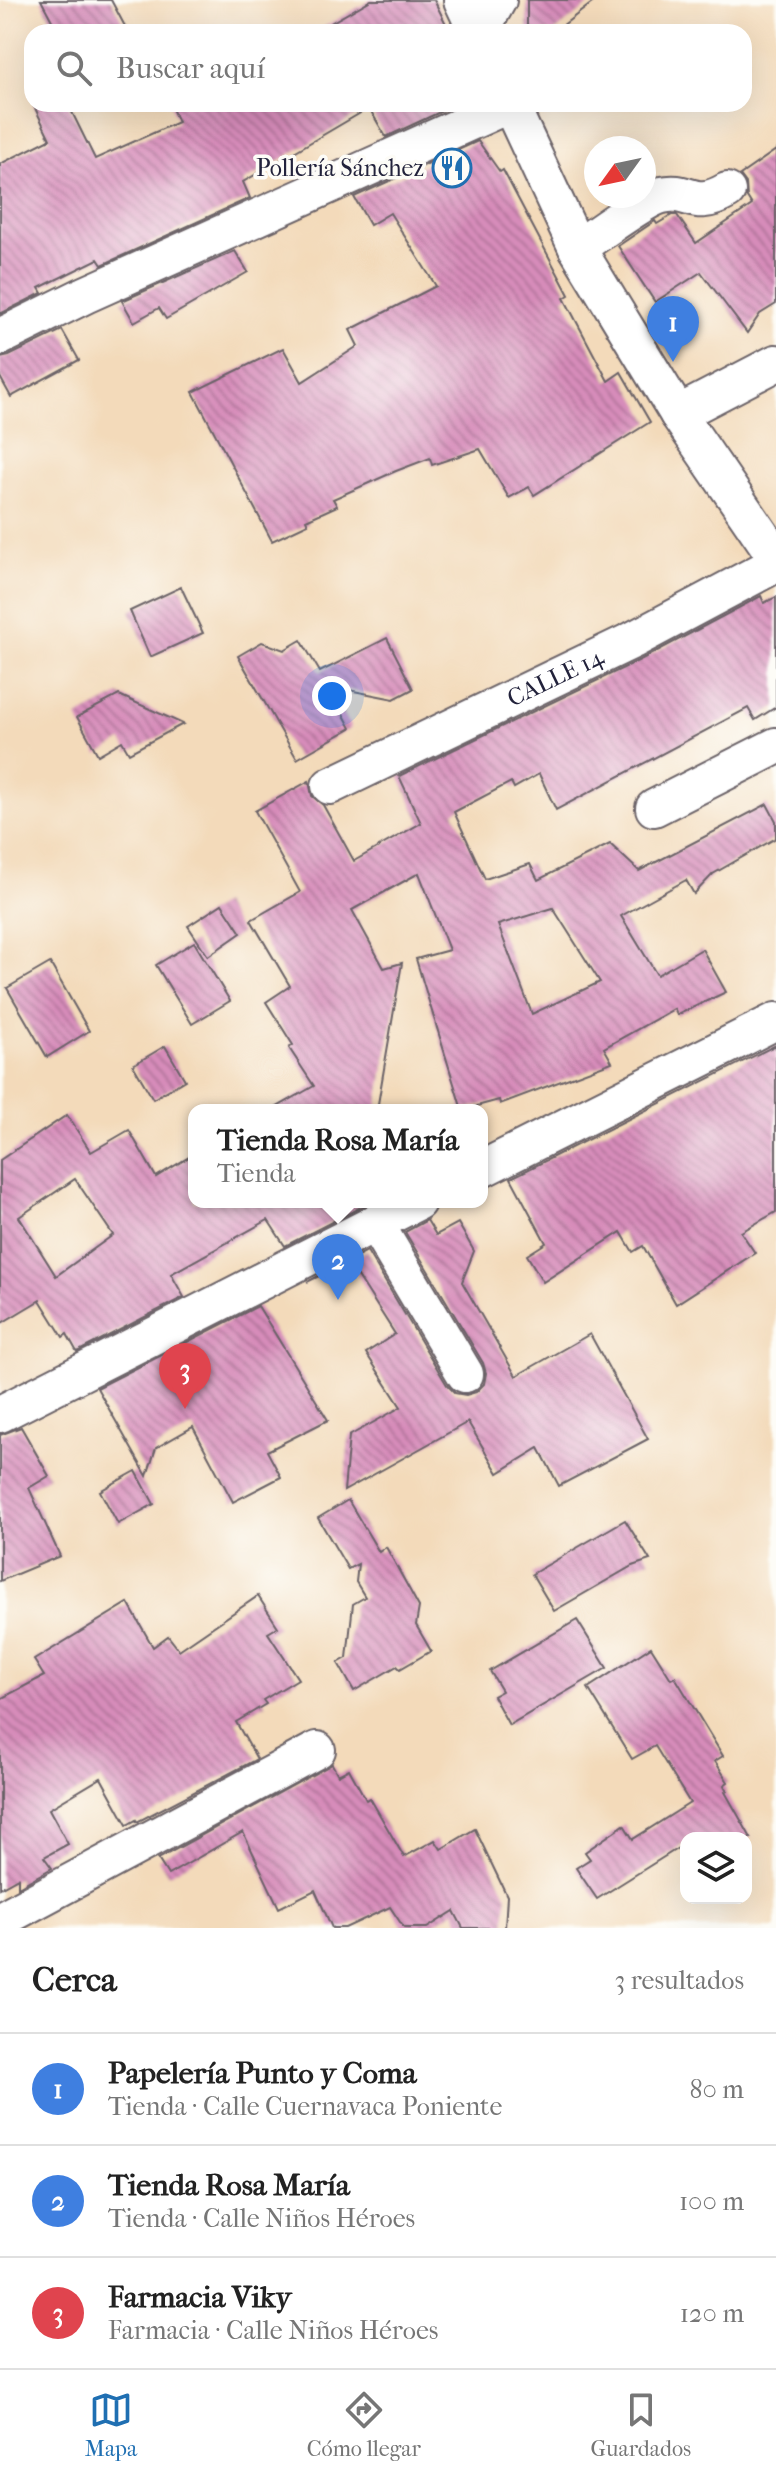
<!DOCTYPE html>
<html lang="es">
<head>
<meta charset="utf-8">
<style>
  body { margin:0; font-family:"IM FELL French Canon",serif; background:#f6f6f6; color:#222 }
  .controls { position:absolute; right:24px; bottom:24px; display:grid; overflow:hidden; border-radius:16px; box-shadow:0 8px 32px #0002 }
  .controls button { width:72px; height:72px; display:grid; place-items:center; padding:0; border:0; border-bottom:2px solid #e0e0e0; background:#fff; color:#222; font:40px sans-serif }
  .compass { position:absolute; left:584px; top:136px; width:72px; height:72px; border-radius:50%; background:#fff; box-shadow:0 8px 32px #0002; rotate:237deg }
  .you { position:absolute; left:332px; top:696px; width:28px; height:28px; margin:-20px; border:6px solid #fff; border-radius:50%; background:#1a73e8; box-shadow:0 0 0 12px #1a73e833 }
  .badge { display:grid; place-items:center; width:52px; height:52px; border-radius:50%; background:#1f6fb2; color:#fff; font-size:26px; font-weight:700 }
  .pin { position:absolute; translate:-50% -66px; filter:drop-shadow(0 2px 4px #0008) }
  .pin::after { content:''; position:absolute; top:42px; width:28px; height:24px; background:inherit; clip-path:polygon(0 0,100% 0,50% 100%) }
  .popup { position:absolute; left:188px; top:1104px; width:300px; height:104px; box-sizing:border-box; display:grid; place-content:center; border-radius:16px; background:#fff; filter:drop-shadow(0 2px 6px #0005); font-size:26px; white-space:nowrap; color:#767676 }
  .popup b { font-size:30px; color:#222 }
  .popup::after { content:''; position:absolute; left:50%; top:100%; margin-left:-16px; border:16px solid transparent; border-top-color:#fff }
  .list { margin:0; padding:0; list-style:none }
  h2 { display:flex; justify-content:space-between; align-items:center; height:104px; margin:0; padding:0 32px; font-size:34px }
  h2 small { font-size:26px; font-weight:400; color:#767676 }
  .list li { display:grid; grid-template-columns:52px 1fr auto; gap:24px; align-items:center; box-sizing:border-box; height:112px; padding:0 32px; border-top:2px solid #e0e0e0 }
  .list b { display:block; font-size:30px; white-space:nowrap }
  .list p { margin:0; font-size:26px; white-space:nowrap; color:#767676 }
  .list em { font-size:26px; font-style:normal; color:#767676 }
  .icon { flex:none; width:44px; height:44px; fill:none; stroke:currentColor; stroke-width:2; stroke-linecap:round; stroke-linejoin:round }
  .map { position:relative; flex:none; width:776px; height:1928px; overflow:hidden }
  .search { position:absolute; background:#fff; box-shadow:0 8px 32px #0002; left:24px; right:24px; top:24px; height:88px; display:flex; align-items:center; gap:20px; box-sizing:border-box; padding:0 28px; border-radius:24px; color:#767676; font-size:30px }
  .sheet { height:440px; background:#fff }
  nav { display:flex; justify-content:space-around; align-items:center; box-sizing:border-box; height:112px; border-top:2px solid #e0e0e0; background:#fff; font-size:22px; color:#767676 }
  nav a { display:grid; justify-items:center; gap:4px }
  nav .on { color:#1f6fb2 }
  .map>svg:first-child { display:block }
</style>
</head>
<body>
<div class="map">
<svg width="776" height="1928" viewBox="0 0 776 1928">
  <defs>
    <pattern id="building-back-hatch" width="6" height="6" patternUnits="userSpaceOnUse" patternTransform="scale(2)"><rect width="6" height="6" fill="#d78cba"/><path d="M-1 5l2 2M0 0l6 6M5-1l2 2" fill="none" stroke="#ae7298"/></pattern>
  </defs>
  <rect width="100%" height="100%" fill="#fdfcf7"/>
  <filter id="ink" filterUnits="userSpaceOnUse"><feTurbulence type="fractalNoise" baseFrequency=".0125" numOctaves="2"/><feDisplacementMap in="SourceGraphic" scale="16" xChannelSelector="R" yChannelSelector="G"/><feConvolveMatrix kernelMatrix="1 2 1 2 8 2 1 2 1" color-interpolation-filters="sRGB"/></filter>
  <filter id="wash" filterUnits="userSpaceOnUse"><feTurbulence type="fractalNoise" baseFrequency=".006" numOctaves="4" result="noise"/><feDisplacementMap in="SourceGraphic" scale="32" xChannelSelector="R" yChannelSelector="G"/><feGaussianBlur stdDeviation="1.8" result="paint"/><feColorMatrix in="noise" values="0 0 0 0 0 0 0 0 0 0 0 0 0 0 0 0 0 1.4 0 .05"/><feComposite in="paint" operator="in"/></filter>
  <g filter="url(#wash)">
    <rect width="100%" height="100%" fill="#f3daba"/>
    <g id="blocks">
      <!-- building -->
      <g fill="url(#building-back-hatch)" fill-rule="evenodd">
        <polygon points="41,0 111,0 128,32 58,32"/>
        <polygon points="371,0 434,0 450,32 315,32"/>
        <polygon points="527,0 596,0 554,32 527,32"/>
        <polygon points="33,104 68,104 95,159 178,122 170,104 452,104 453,106 386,137 369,108 243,182 250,198 102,265 98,259 39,288 42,293 0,314 0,164 50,139"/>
        <polygon points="478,141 500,172 503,170 569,295 564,298 608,381 621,372 650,422 534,495 529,487 509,498 480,449 432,465 430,458 396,471 333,499 337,506 306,520 308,524 272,541 193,392 283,348 302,382 358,346 350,330 436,286 390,213 370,225 354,197"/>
        <polygon points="776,150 776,304 760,314 747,333 701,272 655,302 618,246 655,221 657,224 672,215 677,215 696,243 752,205 747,197 746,183 740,175"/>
        <polygon points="235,251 248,272 166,319 159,308 134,322 122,301"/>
        <polygon points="62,330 79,360 11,397 0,377 0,358 9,356"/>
        <polygon points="181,587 203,633 150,657 130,611"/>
        <path d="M761 596 764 603 776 597V707L755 720 748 708 556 810 539 774 514 788 511 782 454 812 485 879 530 864 538 880 610 844 639 871 767 804 776 821V838L713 874 694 894 686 880 621 916 657 975 702 949 726 992 677 1015 674 1009 604 1048 612 1062 500 1104 499 1100 462 1110 416 959 449 950 419 873 352 910 384 968 402 963 377 1110H272L314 1086 289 1048 293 1045 266 1002 290 986 251 920 300 892 255 811 309 781 312 796 323 805 354 861 421 823 399 776 642 659ZM553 908 600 982 532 1014 498 925Z"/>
        <polygon points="387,638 413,689 394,699 328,686 351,728 297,759 238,656 262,642 284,650 301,640 320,672"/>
        <polygon points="119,695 183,724 129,753 122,741 98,755 77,717"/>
        <polygon points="222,904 241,933 208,956 188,926"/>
        <polygon points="194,942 230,1001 192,1024 156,965"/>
        <polygon points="50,963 89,1031 47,1057 7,988"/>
        <polygon points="776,1045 776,1212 741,1232 755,1253 676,1304 643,1246 633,1252 621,1232 543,1282 527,1255 546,1243 511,1178"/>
        <polygon points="165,1046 185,1080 153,1099 133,1065"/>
        <path d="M67 1115 91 1152 129 1130 156 1177 194 1154V1202H371L285 1246 268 1220 171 1274 184 1297 77 1352 67 1334 63 1337 40 1300 0 1324V1160ZM75 1179 113 1235 56 1276 19 1217Z"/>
        <polygon points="427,1220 436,1235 458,1223 474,1251 462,1282 516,1376 590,1334 648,1439 559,1486 539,1448 498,1473 468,1422 344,1491 349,1436 401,1407 366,1353 395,1334 349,1262 334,1274 329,1271 307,1282 367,1251 447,1385 455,1393 466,1395 476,1392 484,1384 486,1373 483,1363 405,1232"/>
        <polygon points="258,1306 328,1420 267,1451 281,1477 233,1502 193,1427 156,1448 147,1476 97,1388"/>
        <polygon points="21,1427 49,1476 29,1488 60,1556 0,1581 0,1435"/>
        <polygon points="136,1471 154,1504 118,1524 100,1491"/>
        <polygon points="348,1500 379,1552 386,1547 419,1607 416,1625 431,1651 400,1669 397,1666 354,1691 338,1663 347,1658 353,1604 365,1597 356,1582 358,1564 348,1569 318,1518"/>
        <polygon points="625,1520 650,1560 632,1566 554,1611 532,1574"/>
        <polygon points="258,1596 278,1627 268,1633 298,1679 263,1700 266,1704 236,1722 257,1759 137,1822 136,1820 127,1825 101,1778 49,1809 68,1844 44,1857 52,1868 18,1887 18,1878 0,1888 0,1699 44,1676 34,1660 128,1603 153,1647 168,1636 179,1650"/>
        <polygon points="577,1620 607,1668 509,1725 493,1696 502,1691 490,1671"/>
        <polygon points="651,1647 671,1679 675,1677 723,1756 715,1761 728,1782 724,1785 727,1791 725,1792 751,1838 686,1838 686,1843 597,1899 576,1868 590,1859 585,1852 624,1825 633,1839 690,1803 655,1746 632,1759 588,1688"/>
        <polygon points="332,1764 338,1775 349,1769 366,1800 370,1798 404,1857 435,1840 441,1849 475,1829 507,1896 505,1928 463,1928 454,1911 427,1928 404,1928 390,1907 345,1928 332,1928 315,1890 279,1908 243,1832 168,1875 158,1859"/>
      </g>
    </g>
  </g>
  <g filter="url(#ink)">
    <use href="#blocks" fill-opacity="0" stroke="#6b6267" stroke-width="2"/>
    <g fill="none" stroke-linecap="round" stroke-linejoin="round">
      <!-- street casing -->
      <g stroke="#6b6267" stroke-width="40">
        <g id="street">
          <polyline points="462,0 477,32"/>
          <polyline points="480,32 498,0"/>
          <polyline points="510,104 577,248 678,414 776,557"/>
          <path d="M577 248C594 237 646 198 662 195 690 188 692 211 727 191"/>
          <polyline points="0,337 85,295 510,104"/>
          <polyline points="678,414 776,363"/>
          <path id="s1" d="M330 786 633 640 776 564"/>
          <polyline points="654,808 776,746"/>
          <polyline points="482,1169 776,1021"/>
          <polyline points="375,1223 465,1374"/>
          <polyline points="0,1414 417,1202"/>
          <polyline points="0,1920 317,1750"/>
        </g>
      </g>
      <!-- street -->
      <use href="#street" stroke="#fff" stroke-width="36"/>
    </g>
  </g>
  <!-- icons -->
  <defs>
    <g id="restaurant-ring" transform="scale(2)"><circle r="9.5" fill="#fdfcf7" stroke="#1f6fb2" stroke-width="1.5"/><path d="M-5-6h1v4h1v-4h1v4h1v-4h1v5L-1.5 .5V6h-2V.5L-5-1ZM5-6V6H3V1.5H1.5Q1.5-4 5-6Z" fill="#1f6fb2"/></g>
  </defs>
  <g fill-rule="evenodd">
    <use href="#restaurant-ring" x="452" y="168"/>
  </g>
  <g text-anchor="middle" stroke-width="7" stroke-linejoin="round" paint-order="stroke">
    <!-- poi labels -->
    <g font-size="24" fill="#22223b" stroke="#fdfcf7" text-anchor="end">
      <text x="424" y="176">Pollería Sánchez</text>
    </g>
    <!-- street labels -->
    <g font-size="24" fill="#22223b" stroke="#fdfcf7">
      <text dy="8" stroke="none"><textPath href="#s1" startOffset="250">CALLE 14</textPath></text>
    </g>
  </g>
</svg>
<div class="controls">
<button><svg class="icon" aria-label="layers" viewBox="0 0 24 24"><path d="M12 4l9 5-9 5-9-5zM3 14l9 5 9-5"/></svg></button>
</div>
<svg class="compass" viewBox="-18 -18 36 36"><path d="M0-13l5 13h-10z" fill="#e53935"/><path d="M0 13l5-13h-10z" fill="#767676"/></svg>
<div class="you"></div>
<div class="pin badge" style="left:673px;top:362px;background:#3f7fe0">1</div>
<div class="pin badge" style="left:338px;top:1300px;background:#3f7fe0">2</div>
<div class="popup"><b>Tienda Rosa María</b>Tienda</div>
<div class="pin badge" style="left:185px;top:1409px;background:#e0444e">3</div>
<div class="search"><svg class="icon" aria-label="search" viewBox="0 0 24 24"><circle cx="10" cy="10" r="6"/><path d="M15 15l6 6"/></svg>Buscar aquí</div>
</div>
<section class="sheet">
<h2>Cerca<small>3 resultados</small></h2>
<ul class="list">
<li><span class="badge" style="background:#3f7fe0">1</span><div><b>Papelería Punto y Coma</b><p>Tienda · Calle Cuernavaca Poniente</p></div><em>80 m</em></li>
<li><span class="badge" style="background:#3f7fe0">2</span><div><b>Tienda Rosa María</b><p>Tienda · Calle Niños Héroes</p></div><em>100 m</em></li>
<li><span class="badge" style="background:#e0444e">3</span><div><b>Farmacia Viky</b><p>Farmacia · Calle Niños Héroes</p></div><em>120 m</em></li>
</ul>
</section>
<nav>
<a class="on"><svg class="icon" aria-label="map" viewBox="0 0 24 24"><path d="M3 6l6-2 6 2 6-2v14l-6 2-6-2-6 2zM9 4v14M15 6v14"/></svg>Mapa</a>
<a><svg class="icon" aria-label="directions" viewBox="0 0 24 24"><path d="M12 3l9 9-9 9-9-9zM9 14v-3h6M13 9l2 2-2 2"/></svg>Cómo llegar</a>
<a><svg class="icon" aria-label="saved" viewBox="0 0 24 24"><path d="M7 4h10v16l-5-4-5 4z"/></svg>Guardados</a>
</nav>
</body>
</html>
